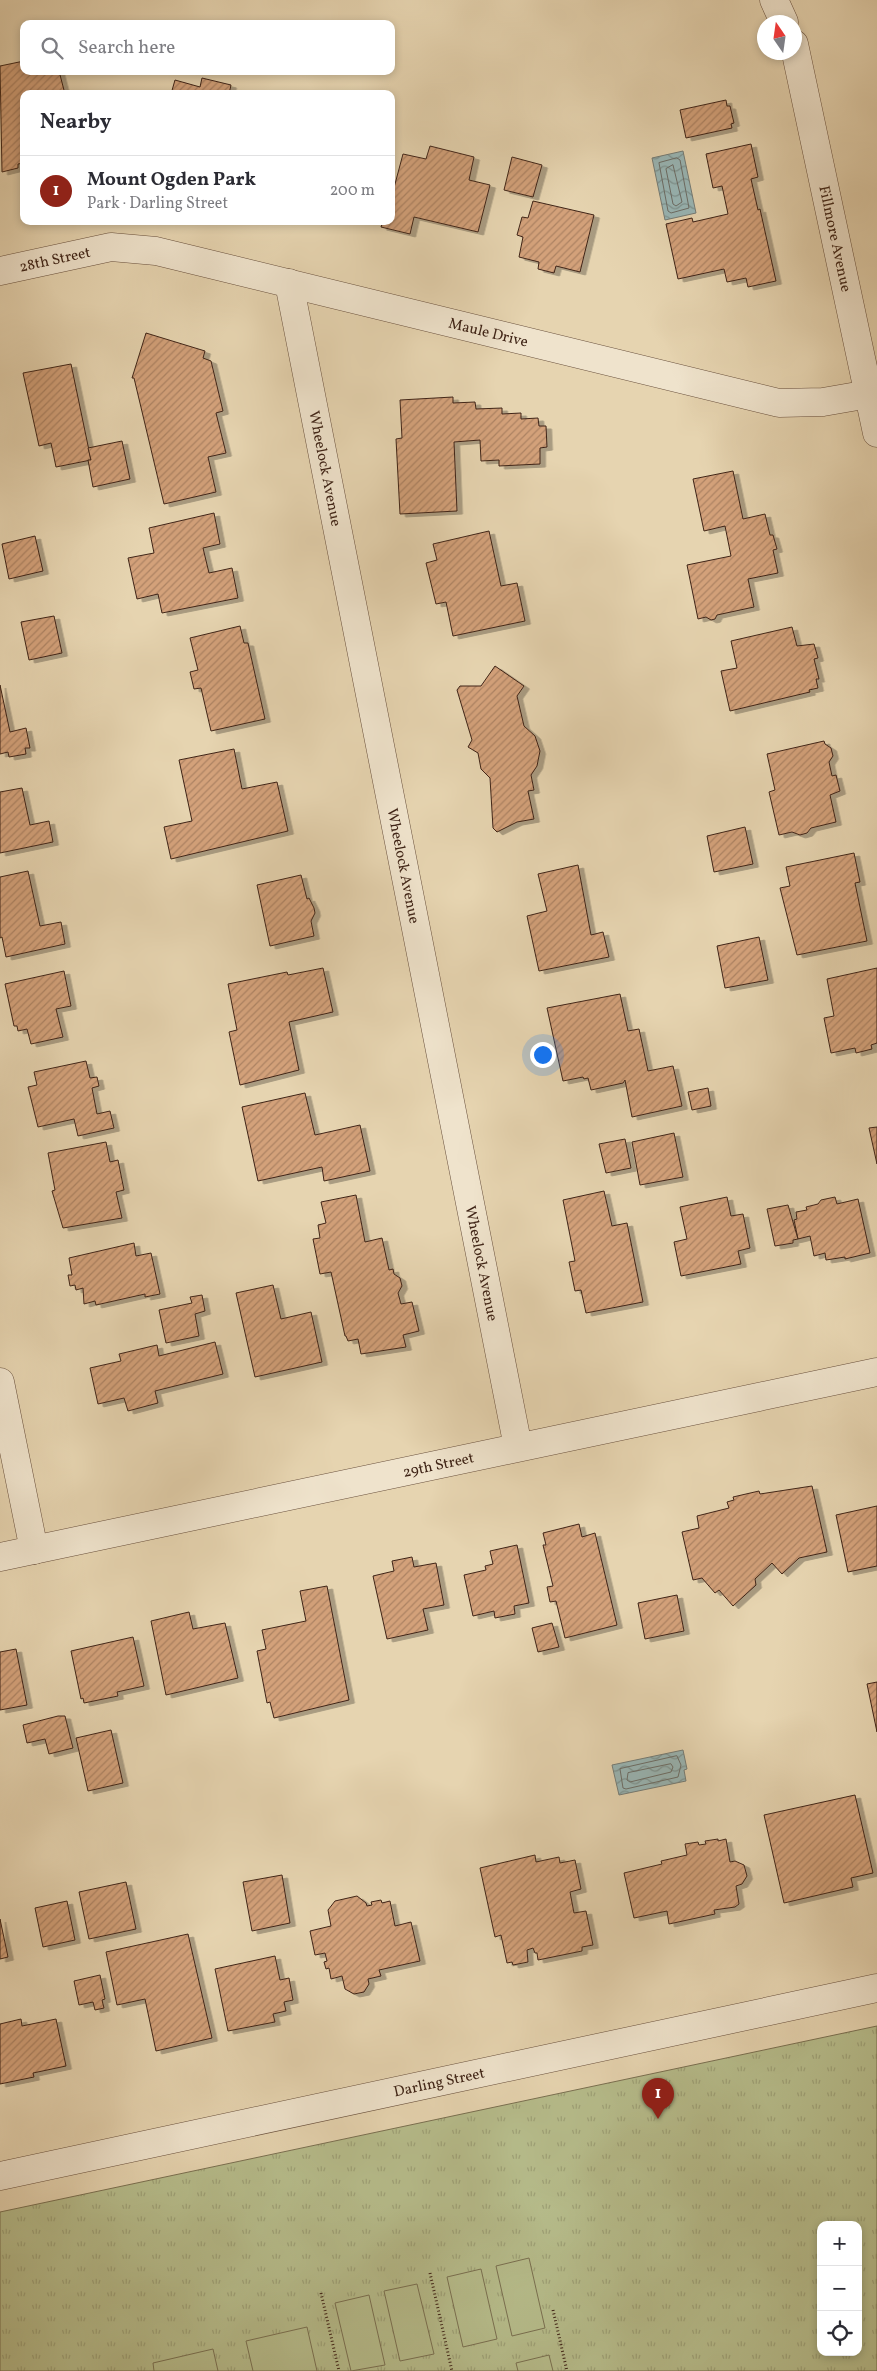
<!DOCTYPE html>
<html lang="en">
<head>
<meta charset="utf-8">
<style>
  body { margin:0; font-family:Vollkorn,serif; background:#f2f2f3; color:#2b2b33 }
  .controls { position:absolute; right:15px; bottom:15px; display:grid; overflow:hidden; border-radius:10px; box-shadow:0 2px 8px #0003 }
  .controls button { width:45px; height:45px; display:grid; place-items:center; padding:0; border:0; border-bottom:1px solid #e1e1e2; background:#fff; color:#2b2b33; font:25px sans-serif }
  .compass { position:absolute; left:757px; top:15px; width:45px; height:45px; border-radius:50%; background:#fff; box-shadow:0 2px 8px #0003; rotate:347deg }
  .you { position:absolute; left:542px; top:1054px; width:18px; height:18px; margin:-12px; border:4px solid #fff; border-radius:50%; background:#1a73e8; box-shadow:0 0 0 8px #1a73e833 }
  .badge { display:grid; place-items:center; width:32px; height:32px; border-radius:50%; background:#8f2418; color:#fff; font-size:16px; font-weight:700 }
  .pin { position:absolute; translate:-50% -41px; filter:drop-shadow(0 1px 2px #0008) }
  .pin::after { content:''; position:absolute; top:26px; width:18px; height:15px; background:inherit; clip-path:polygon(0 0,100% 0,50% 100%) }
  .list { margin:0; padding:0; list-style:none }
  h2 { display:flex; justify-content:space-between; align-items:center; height:65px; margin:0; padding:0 20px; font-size:21px }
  h2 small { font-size:16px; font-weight:400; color:#7c7c81 }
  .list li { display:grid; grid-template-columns:32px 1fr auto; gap:15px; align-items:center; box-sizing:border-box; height:70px; padding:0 20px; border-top:1px solid #e1e1e2 }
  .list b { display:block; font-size:19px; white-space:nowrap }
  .list p { margin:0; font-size:16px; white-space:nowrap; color:#7c7c81 }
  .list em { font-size:16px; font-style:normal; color:#7c7c81 }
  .icon { flex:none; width:28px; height:28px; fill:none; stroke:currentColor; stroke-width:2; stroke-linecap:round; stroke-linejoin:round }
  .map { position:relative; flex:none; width:877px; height:2371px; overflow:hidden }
  .search { position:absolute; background:#fff; box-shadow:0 2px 8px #0003; left:20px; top:20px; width:375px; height:55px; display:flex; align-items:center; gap:12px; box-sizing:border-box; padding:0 18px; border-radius:10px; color:#7c7c81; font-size:19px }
  .panel { position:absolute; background:#fff; box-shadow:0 2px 8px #0003; left:20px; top:90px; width:375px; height:135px; border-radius:10px }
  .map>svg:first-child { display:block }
</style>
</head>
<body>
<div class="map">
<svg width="877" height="2371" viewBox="0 0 877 2371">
  <defs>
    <pattern id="park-tufts" width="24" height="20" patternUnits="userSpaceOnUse" patternTransform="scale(1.25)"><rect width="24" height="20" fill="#b6bc8b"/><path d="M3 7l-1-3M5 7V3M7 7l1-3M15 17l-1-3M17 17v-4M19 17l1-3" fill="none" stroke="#9ea177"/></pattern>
    <pattern id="water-waves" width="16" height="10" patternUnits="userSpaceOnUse" patternTransform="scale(1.25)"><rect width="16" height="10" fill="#99b6b5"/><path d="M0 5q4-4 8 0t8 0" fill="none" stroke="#7e9492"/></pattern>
    <pattern id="building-hatch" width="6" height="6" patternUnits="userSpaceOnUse" patternTransform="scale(1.25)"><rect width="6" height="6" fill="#d3a17a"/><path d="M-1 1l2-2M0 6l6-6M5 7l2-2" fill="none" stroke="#ad8363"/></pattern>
    <filter id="shadow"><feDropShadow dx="5.5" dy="3" stdDeviation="0" flood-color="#0004"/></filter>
  </defs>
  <rect width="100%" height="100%" fill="#e6d4b0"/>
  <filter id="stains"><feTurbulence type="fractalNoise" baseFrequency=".004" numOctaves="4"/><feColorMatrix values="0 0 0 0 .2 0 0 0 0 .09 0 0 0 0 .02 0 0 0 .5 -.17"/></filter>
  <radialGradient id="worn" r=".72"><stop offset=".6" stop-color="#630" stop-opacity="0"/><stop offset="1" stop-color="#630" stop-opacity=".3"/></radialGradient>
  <!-- park -->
  <path fill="url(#park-tufts)" stroke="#7a7051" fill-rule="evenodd" d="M877 2026V2371H0V2212ZM821 2225H858V2352H821Z"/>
  <!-- garden -->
  <g fill="#b6bc8b" stroke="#7a7051">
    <polygon points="529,2258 545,2328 512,2336 496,2266"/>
    <polygon points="481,2269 497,2339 463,2347 447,2277"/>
    <polygon points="417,2284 434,2354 400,2361 384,2291"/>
    <polygon points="369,2295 385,2365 351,2371 335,2303"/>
    <polygon points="307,2327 317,2371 253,2371 246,2341"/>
    <polygon points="213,2349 218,2371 154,2371 153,2363"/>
    <polygon points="549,2355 553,2371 518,2371 516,2363"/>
  </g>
  <!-- water -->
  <g fill="url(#water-waves)" stroke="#757c76">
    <polygon points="683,151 696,213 665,220 652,158"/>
    <polygon points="683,1750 687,1769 684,1770 686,1781 619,1795 612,1765"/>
  </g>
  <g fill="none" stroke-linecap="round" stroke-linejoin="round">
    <!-- shore -->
    <g stroke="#6c6d66" stroke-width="1">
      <polygon points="677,158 680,160 689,208 671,213 668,211 659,163"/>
      <polygon points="673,165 682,202 676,206 673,204 666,169"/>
      <polygon points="677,1756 681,1765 678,1777 626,1789 623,1788 620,1769"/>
      <polygon points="671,1764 673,1767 671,1772 630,1782 627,1780 628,1773"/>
    </g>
  </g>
  <!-- building -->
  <g fill="url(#building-hatch)" stroke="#3f2417" filter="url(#shadow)">
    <polygon points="24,61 24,71 59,71 65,94 24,94 24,130 22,130 24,163 18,164 18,168 2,172 0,66"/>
    <polygon points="202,78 231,85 229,94 171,94 175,80 200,87"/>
    <polygon points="726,100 727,106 730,106 734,123 731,124 732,128 686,138 680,110"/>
    <polygon points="751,144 758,177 751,179 758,210 760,209 776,281 748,287 746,278 727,282 724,269 678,279 666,224 692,218 693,222 728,214 722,186 713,188 706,154"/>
    <polygon points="430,146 474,157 469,180 490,185 478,232 414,217 410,234 381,227 383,221 391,221 391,199 403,154 426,159"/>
    <polygon points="512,157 542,165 533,197 504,190"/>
    <polygon points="533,201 594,215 580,272 556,266 554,273 538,269 539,262 519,257 523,237 517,235 522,217 528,218"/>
    <polygon points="146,333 205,351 203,358 211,361 223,411 216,413 226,453 208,457 216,492 164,504 134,378 132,378"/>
    <polygon points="71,364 91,460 56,467 51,443 39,446 23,373"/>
    <polygon points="453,397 453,403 475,402 476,409 502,408 502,414 521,413 521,419 538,418 539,426 546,426 547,447 540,448 540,464 499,466 499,460 481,461 480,440 454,442 457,511 400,514 396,439 402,438 400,400"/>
    <polygon points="122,441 130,479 93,487 88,460 91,460 88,448"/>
    <polygon points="733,471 743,519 765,514 770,535 773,535 777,549 773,550 778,573 748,579 754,607 717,615 715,619 711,620 706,617 698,619 687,565 731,556 725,526 704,531 693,479"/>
    <polygon points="214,513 220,544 203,548 209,573 232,568 238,598 162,613 158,594 137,599 128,558 154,553 149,528"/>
    <polygon points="489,531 501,586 517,583 525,621 453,636 446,602 436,604 426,563 437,560 433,544"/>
    <polygon points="35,536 43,571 9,579 2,544"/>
    <polygon points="54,616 62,653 29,660 21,622"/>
    <polygon points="240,626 244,643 248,643 265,719 211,731 201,688 194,689 190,672 198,670 190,638"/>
    <polygon points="792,627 797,646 814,644 818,658 814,659 819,679 816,679 818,688 809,690 810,692 730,711 721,671 737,668 731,641"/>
    <polygon points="495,666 524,686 517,696 524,726 535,736 540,751 537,766 531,775 534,790 528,791 534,819 517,822 497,832 493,828 490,778 481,769 478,753 468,747 472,740 457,690 460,686 481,686"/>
    <polygon points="0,685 10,732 26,728 30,748 25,748 26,754 9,757 8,752 0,754"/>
    <polygon points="824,741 825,744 831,748 833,756 829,762 832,776 836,775 840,791 830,795 836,822 811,828 807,833 800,835 792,832 779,835 769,792 775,790 767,754"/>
    <polygon points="234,749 242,789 277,782 288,831 171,859 164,827 192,821 179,760"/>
    <polygon points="22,788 30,825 49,821 53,842 0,853 0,792"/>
    <polygon points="745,827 753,864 714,872 707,836"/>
    <polygon points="854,853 860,882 855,883 867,941 797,955 780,888 790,886 786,867"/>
    <polygon points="578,865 591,935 603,932 609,957 539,971 527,916 547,911 538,874"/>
    <polygon points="28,871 40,926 61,922 65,944 6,957 2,937 0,938 0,877"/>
    <polygon points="301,875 307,899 309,898 314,908 315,913 311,921 314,936 270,946 257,885"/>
    <polygon points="759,937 768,980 725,988 717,946"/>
    <polygon points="323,968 333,1012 289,1022 299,1070 240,1085 229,1032 237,1030 228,984 287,972 288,975"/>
    <polygon points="877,968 877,1043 871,1045 872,1049 856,1053 855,1048 831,1053 824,1018 834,1016 827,979"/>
    <polygon points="64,971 71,1006 56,1009 63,1037 31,1044 27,1029 18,1031 17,1026 14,1026 5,984"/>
    <polygon points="620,994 628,1031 639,1029 648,1071 673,1066 682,1106 632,1117 625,1080 623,1083 591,1090 588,1078 584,1079 583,1077 563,1081 547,1008"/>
    <polygon points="86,1061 90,1078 97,1077 99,1086 92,1088 97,1114 110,1111 114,1128 78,1136 74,1119 38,1127 28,1087 37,1085 34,1072"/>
    <polygon points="708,1088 711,1106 692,1110 688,1092"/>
    <polygon points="305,1093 315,1135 360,1125 370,1171 324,1181 322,1167 258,1181 242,1107"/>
    <polygon points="877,1127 877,1164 869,1128"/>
    <polygon points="674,1133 683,1177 640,1185 632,1142"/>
    <polygon points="625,1139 631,1168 606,1173 599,1144"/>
    <polygon points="106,1142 110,1162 118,1160 124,1190 116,1192 122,1218 63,1228 52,1191 55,1190 48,1153"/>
    <polygon points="604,1191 612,1226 627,1223 643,1302 586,1313 581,1290 575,1291 569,1262 575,1261 563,1200"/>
    <polygon points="356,1195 365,1242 382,1238 389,1270 393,1269 394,1274 400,1278 402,1286 398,1293 401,1304 412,1302 419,1331 403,1335 406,1347 361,1354 358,1339 348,1341 346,1336 345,1336 331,1272 320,1274 313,1239 320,1238 318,1225 326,1223 321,1202"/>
    <polygon points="727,1197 731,1216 743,1214 750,1248 738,1251 741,1264 681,1276 674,1242 687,1239 680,1207"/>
    <polygon points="835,1197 837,1204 858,1199 870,1253 845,1259 845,1257 826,1260 825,1253 814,1256 810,1236 798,1239 794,1220 797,1219 796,1212 807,1210 806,1207 818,1204 821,1200"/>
    <polygon points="788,1205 798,1239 793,1240 793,1243 775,1246 767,1209"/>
    <polygon points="134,1243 136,1256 151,1253 160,1294 145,1297 145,1294 96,1305 95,1301 84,1304 83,1288 76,1290 75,1285 70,1286 68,1275 72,1275 69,1258"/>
    <polygon points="273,1285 281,1319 311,1312 322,1362 255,1377 236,1293"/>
    <polygon points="202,1295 205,1311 195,1314 199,1336 166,1343 159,1310 192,1303 190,1297"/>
    <polygon points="215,1342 223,1374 155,1391 158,1403 128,1411 124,1398 98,1404 90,1368 121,1361 119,1354 157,1345 159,1356"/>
    <polygon points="812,1486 827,1552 799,1558 782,1574 772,1563 755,1579 756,1585 733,1606 719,1590 715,1593 702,1578 693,1580 682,1532 699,1528 697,1516 729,1508 727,1502 734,1500 733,1497 759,1491 760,1494"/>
    <polygon points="877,1506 877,1566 848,1572 836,1515"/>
    <polygon points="579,1524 582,1537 595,1533 617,1625 565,1638 556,1601 550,1602 547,1587 553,1586 543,1545 546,1545 543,1533"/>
    <polygon points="517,1545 529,1603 514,1606 515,1614 495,1618 494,1611 473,1616 464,1575 486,1570 485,1566 493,1564 490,1551"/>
    <polygon points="412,1557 414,1567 436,1563 444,1605 423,1609 428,1630 387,1639 373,1576 394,1571 392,1561"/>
    <polygon points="327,1586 349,1700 274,1718 270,1702 267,1703 257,1651 266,1649 262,1630 306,1621 300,1591"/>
    <polygon points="677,1595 684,1631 645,1639 638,1603"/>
    <polygon points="189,1612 193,1629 225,1623 238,1678 166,1695 151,1621"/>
    <polygon points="552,1623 559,1647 538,1652 532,1628"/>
    <polygon points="133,1637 144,1686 117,1692 118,1696 84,1703 83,1698 81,1699 71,1651"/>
    <polygon points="16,1649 27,1705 0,1710 0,1652"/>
    <polygon points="877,1682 877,1732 867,1684"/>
    <polygon points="58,1716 65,1716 73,1748 49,1754 45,1739 27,1743 23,1725"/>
    <polygon points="111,1730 123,1783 88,1791 76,1738"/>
    <polygon points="855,1795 873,1873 851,1878 853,1887 784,1903 764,1815"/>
    <polygon points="718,1839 718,1841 726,1839 730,1862 735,1861 744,1865 747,1876 742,1884 736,1886 739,1904 735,1907 714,1910 715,1914 669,1924 667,1911 634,1918 624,1873 662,1864 661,1861 687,1855 685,1844 698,1842 699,1845 706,1844 705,1841"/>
    <polygon points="535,1855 536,1862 559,1857 560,1863 575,1860 581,1889 570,1892 574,1913 586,1911 593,1945 582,1947 582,1951 538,1960 537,1953 535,1953 533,1948 527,1950 528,1962 513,1965 512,1962 507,1963 501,1935 495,1937 480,1868"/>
    <polygon points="282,1875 290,1923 252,1931 243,1882"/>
    <polygon points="126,1882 136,1929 89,1939 79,1892"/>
    <polygon points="357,1896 366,1903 367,1906 372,1905 371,1902 381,1900 382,1903 390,1901 395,1926 411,1922 420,1961 379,1970 381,1976 368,1979 369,1984 364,1992 354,1994 345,1989 342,1976 331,1979 329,1968 326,1969 324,1962 327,1961 325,1953 315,1955 310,1931 331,1926 328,1910 335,1901"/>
    <polygon points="67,1901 75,1940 43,1947 35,1908"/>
    <polygon points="0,1919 8,1957 0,1959"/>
    <polygon points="188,1934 212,2038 156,2051 145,1999 117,2005 106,1952"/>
    <polygon points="275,1956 280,1980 289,1978 293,2000 284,2002 286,2011 273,2014 275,2022 228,2031 215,1969"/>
    <polygon points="100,1975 105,1999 102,2000 104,2008 95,2010 93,2002 79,2005 74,1981"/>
    <polygon points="21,2019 22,2026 56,2019 66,2066 33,2073 34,2077 0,2084 0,2024"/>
  </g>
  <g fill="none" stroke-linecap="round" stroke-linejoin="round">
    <!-- minor casing -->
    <g stroke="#69503d" stroke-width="29">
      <g id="minor">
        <polyline points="774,0 784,22"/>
        <path id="s1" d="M794 44 877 433"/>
        <path id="s2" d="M0 271 111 247 156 251 779 403 823 402 869 394"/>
        <path id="s3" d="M289 283 518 1447"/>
        <polyline points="0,1382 34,1550"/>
        <path id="s4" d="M0 2176 877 1988"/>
      </g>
    </g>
    <!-- tertiary casing -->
    <g stroke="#69503d" stroke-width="29">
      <g id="tertiary">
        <path id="s5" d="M0 1557 877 1372"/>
      </g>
    </g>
    <!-- path -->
    <g stroke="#3f2417" stroke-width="3" stroke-dasharray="1 2.5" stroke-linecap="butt">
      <polyline points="430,2273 452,2371"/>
      <polyline points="321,2293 339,2371"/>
      <polyline points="553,2310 567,2371"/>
    </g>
    <!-- minor -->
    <use href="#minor" stroke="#efe3cc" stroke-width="28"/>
    <!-- tertiary -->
    <use href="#tertiary" stroke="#efe3cc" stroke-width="28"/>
  </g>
  <g text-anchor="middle" stroke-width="5" stroke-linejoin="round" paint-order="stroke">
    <!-- street labels -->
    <g font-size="15" fill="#3f2417" stroke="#efe3cc">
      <text dy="5" stroke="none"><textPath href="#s1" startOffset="199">Fillmore Avenue</textPath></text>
      <text dy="5" stroke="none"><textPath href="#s2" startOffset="56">28th Street</textPath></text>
      <text dy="5" stroke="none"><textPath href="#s2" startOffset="501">Maule Drive</textPath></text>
      <text dy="5" stroke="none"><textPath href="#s3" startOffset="189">Wheelock Avenue</textPath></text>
      <text dy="5" stroke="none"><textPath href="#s3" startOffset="594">Wheelock Avenue</textPath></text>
      <text dy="5" stroke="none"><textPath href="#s3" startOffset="999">Wheelock Avenue</textPath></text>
      <text dy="5" stroke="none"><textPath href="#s5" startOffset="448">29th Street</textPath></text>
      <text dy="5" stroke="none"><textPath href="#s4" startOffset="449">Darling Street</textPath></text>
    </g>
  </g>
  <rect width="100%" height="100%" filter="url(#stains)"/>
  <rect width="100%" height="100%" fill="url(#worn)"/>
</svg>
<div class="controls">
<button>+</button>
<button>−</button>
<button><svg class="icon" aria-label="locate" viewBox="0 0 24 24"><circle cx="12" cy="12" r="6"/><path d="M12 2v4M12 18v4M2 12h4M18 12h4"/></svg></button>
</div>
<svg class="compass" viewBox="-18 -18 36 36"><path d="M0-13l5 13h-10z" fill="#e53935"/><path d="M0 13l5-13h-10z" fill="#7c7c81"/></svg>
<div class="you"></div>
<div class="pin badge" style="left:658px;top:2119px">1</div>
<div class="search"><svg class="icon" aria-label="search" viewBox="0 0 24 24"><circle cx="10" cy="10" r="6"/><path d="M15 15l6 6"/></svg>Search here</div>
<section class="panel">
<h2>Nearby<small></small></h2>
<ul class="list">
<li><span class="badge">1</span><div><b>Mount Ogden Park</b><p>Park · Darling Street</p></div><em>200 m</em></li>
</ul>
</section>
</div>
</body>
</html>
